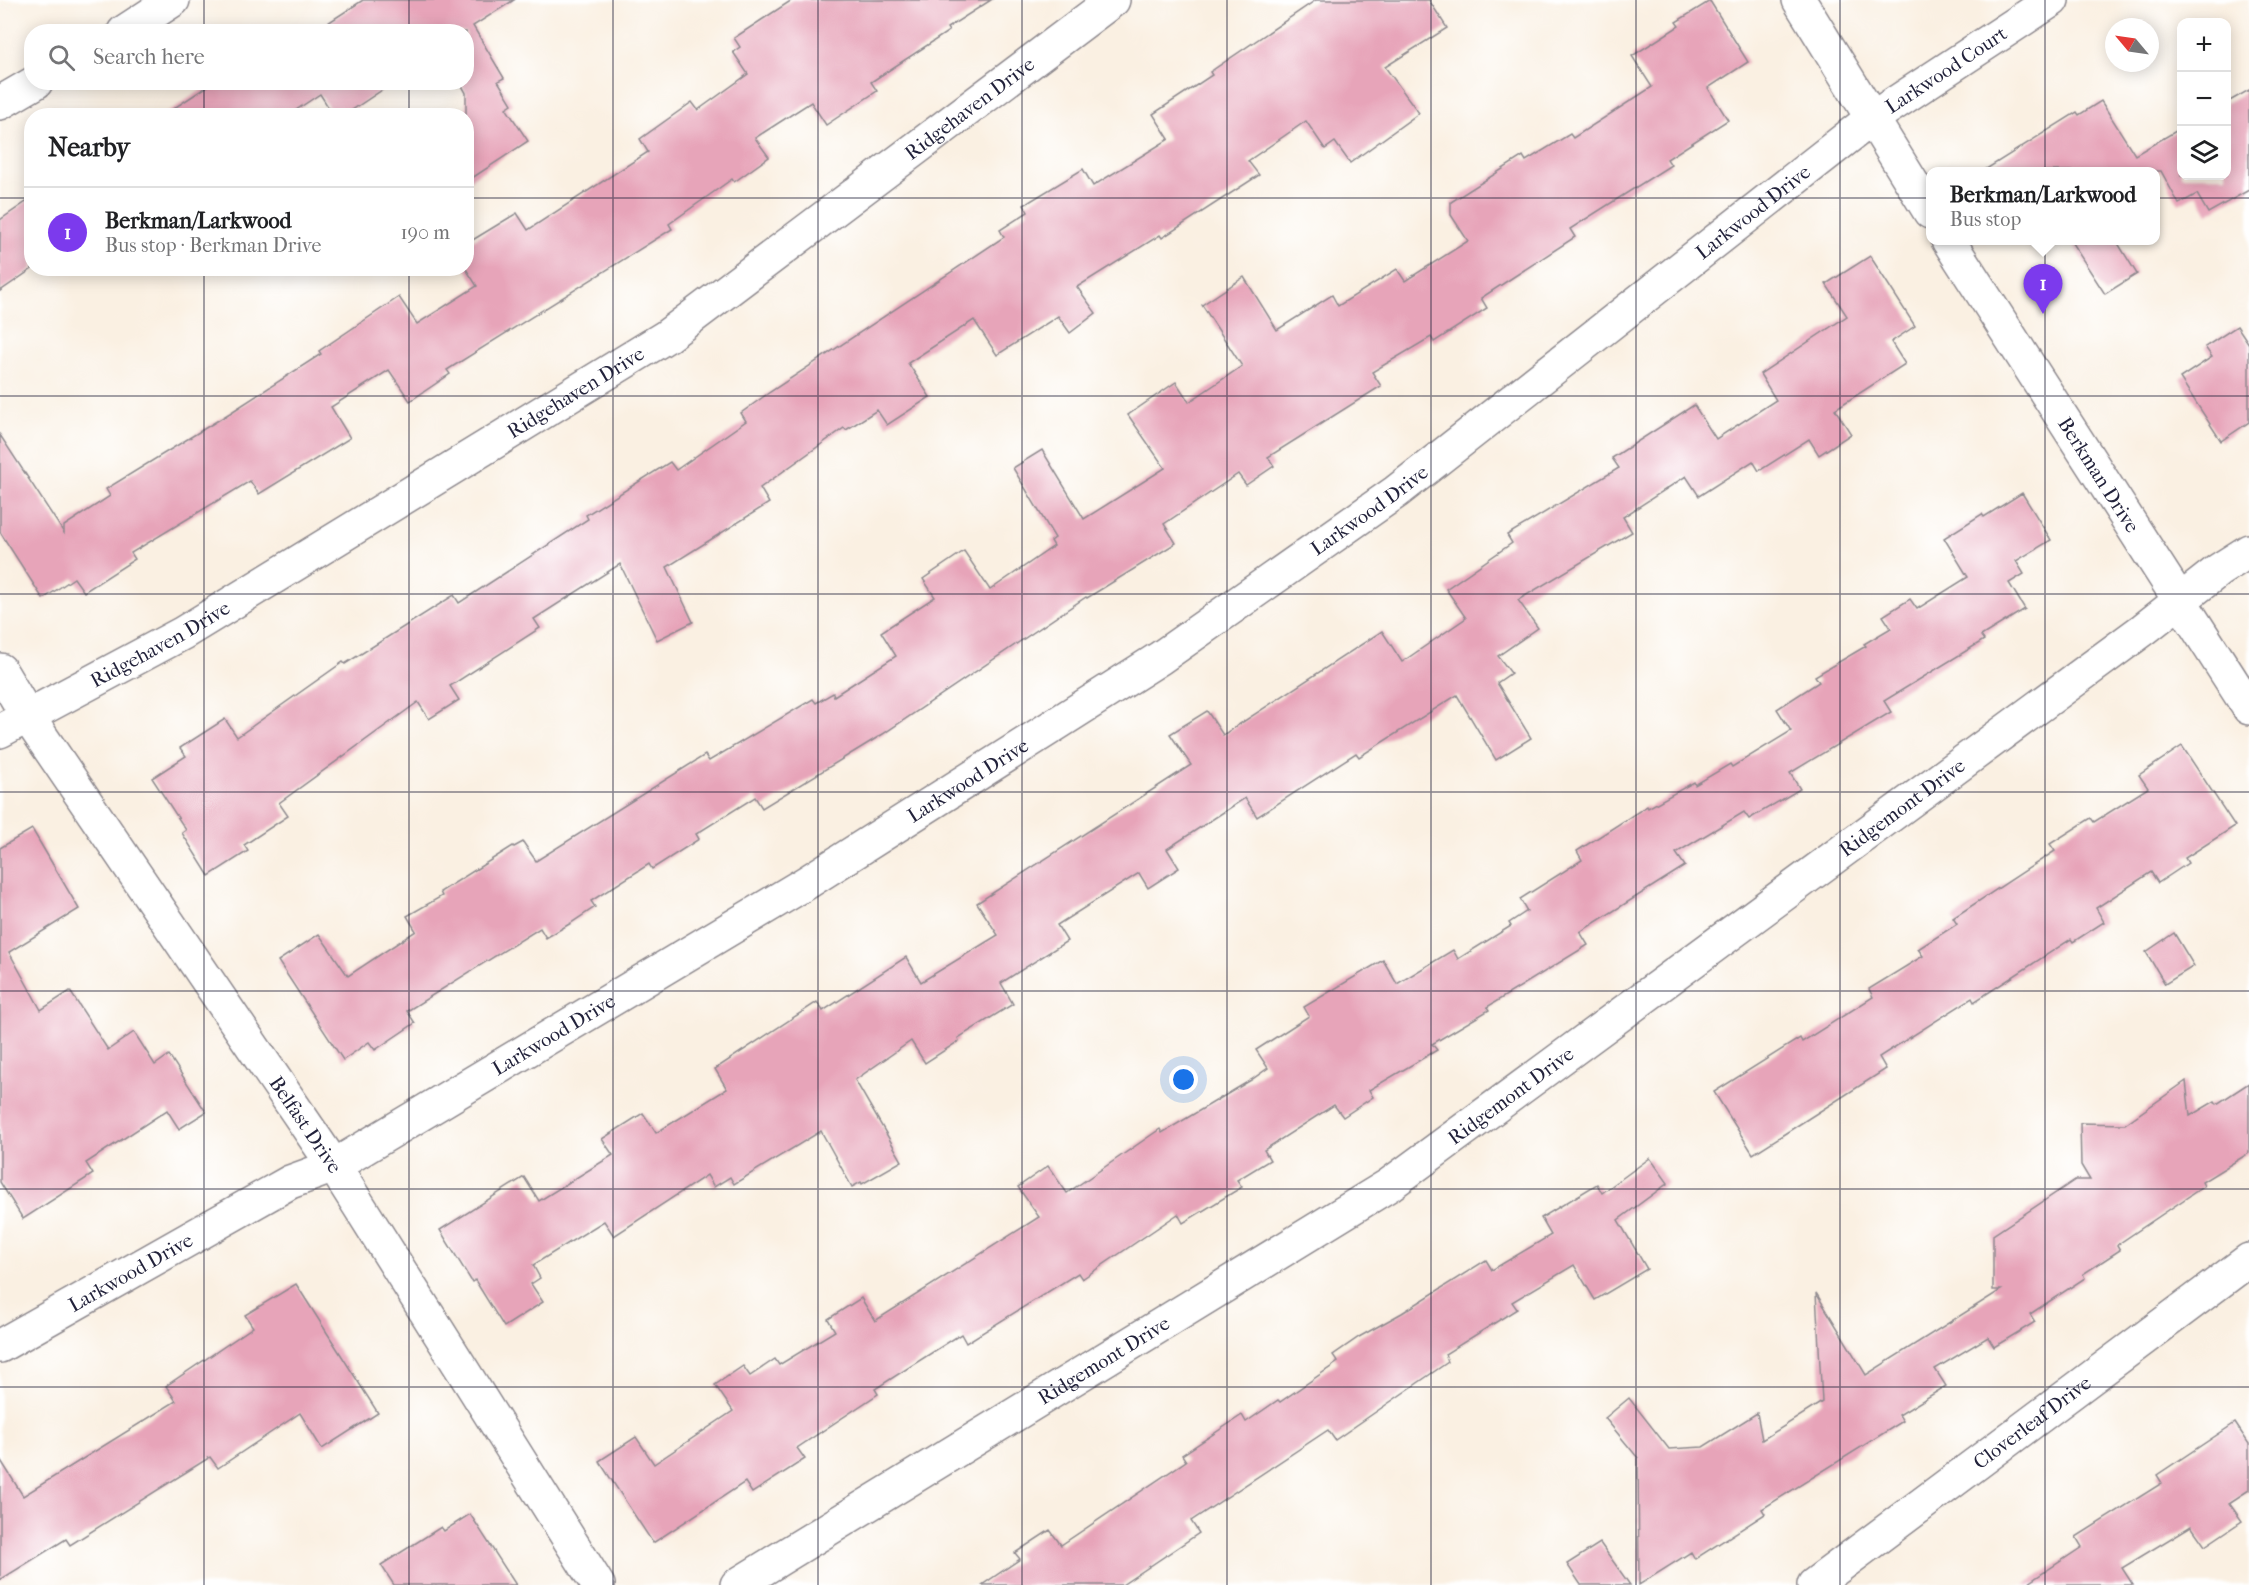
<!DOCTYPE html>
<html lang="en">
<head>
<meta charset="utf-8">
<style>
  body { margin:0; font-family:"IM FELL French Canon",serif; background:#f2f2f2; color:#202124 }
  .controls { position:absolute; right:18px; top:18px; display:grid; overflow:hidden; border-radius:12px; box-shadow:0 3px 15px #0003 }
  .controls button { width:54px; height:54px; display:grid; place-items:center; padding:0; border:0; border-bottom:2px solid #e0e0e0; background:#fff; color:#202124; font:30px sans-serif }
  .compass { position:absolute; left:2105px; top:18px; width:54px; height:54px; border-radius:50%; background:#fff; box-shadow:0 3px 15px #0003; rotate:299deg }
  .you { position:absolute; left:1184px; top:1080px; width:21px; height:21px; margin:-15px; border:4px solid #fff; border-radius:50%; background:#1a73e8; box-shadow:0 0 0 9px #1a73e833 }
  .badge { display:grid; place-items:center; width:39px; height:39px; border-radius:50%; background:#7c3aed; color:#fff; font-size:20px; font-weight:700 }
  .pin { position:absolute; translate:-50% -50px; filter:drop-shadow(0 2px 3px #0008) }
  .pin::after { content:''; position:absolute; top:32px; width:21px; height:18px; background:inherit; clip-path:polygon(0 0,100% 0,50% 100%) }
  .popup { position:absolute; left:1926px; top:167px; width:234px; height:78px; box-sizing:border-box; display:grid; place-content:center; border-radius:12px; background:#fff; filter:drop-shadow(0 2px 4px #0005); font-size:20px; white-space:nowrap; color:#757577 }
  .popup b { font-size:22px; color:#202124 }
  .popup::after { content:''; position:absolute; left:50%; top:100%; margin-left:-12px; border:12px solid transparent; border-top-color:#fff }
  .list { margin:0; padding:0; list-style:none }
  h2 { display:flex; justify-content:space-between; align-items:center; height:78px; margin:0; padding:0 24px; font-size:26px }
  h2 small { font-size:20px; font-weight:400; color:#757577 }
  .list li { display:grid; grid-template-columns:39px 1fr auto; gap:18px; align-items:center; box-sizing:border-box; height:90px; padding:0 24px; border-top:2px solid #e0e0e0 }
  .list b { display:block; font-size:22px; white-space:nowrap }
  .list p { margin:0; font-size:20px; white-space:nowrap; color:#757577 }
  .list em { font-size:20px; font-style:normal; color:#757577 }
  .icon { flex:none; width:33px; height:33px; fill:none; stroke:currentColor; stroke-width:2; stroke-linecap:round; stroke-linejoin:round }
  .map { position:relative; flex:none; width:2249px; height:1585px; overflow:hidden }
  .search { position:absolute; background:#fff; box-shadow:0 3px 15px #0003; left:24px; top:24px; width:450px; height:66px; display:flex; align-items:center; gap:15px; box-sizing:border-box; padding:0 21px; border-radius:24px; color:#757577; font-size:22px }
  .panel { position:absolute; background:#fff; box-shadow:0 3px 15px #0003; left:24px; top:108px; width:450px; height:168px; border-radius:24px }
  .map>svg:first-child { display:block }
</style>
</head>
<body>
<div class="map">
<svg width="2249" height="1585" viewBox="0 0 2249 1585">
  <rect width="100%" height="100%" fill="#fff"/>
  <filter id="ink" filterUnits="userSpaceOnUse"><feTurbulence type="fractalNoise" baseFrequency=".0167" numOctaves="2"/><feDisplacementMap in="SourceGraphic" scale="12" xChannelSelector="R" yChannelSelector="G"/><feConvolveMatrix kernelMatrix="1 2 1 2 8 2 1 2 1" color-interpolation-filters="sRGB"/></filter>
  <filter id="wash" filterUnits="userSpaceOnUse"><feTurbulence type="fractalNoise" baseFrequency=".008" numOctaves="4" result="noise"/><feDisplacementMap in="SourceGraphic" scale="24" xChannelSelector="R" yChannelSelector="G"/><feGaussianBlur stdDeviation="1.35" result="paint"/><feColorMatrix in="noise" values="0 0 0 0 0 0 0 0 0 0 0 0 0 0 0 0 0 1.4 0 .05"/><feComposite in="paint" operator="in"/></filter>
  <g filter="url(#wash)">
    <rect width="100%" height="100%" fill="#faf0e2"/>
    <g id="blocks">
      <!-- building -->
      <g fill="#e7a4b9">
        <polygon points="363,0 514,0 473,26 504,78 498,81 512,104 506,108 528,141 466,182 466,93 460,82 466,82 466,32 314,32"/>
        <polygon points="792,0 991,0 947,28 949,31 871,82 877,91 826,125 811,102 755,138 769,157 734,182 732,179 669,224 672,229 447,370 450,374 410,401 389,370 331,407 350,438 259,494 250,481 131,553 135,559 84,592 74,578 43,599 0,532 0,435 64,533 64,526 110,496 106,489 230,413 321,354 319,351 399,297 417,324 477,286 466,269 466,244 517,213 528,230 648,152 640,139 692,102 698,110 748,74 733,52 740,47 734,38"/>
        <polygon points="1316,0 1429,0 1447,28 1385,67 1419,113 1350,163 1335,142 1325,149 1306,121 1248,161 1259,175 1162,238 1160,235 1077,287 1096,313 1070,333 1058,316 997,355 974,320 908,363 930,397 887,425 877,410 846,430 844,428 760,488 769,503 667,567 693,622 657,640 620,564 534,619 540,628 450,686 459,700 429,719 418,702 279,803 288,816 244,845 248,851 209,876 182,833 186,830 152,778 186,756 180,748 225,719 237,737 343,662 345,664 454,595 459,603 588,519 586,515 670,462 676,470 746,421 741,413 770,392 1004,237 1000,230 1028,212 1024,205 1083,169 1093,186 1169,139 1153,114 1212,75 1210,72"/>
        <polygon points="1710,1 1748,62 1708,88 1728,120 1667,159 1671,165 1570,229 1575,237 1481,298 1487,308 1434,342 1431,337 1372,372 1381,386 1268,457 1274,466 1246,485 1238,474 1164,524 1176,543 1087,598 1086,597 883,734 762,808 755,797 696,834 699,839 652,869 649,864 591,901 595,907 571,923 546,938 540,928 407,1011 415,1023 375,1050 369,1042 343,1060 278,961 319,934 348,976 416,931 407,916 442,896 440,892 513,846 514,847 523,842 536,861 705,755 709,761 813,699 816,703 833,693 834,696 896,656 881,632 935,597 923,579 964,551 990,590 1054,546 1051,541 1055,538 1013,468 1042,450 1084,519 1165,468 1128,415 1176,382 1189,402 1242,366 1202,305 1244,277 1277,330 1332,295 1338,306 1397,269 1405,281 1468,241 1451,215 1451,202 1523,156 1526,161 1570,134 1573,138 1652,87 1632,56 1679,26 1676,22"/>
        <polygon points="214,82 394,82 343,116 334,116 320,94 287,116 162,116"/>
        <polygon points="2249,90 2249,190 2208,213 2197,194 2179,204 2161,171 1983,171 2077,112 2079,115 2101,101 2135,155 2181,128 2181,176 2226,176 2226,103"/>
        <polygon points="32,198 32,269 0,291 0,220"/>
        <polygon points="2070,240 2116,240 2137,274 2105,294"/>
        <polygon points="1870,256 1915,326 1891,342 1905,364 1835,409 1851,434 1819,455 1809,439 1759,471 1753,461 1699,496 1686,476 1623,517 1632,532 1518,600 1538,628 1498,656 1511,673 1497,683 1531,738 1496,760 1457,695 1359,757 1356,753 1257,817 1245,798 1167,849 1179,868 1148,888 1139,873 1057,925 1067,941 1001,983 1013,1004 958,1038 959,1041 925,1063 911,1041 855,1080 902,1161 862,1184 861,1182 852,1187 821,1131 734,1184 730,1177 714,1187 707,1175 614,1236 604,1221 533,1265 540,1278 531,1284 543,1302 504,1327 475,1280 472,1282 440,1230 524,1177 539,1201 613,1155 602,1139 643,1113 656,1133 727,1089 715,1069 817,1002 823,1011 906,957 921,982 998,935 977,903 1191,765 1170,734 1207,711 1223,735 1382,631 1402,662 1466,618 1446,589 1512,543 1507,535 1619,468 1612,458 1694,405 1716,439 1776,400 1760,374 1847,316 1826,284"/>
        <polygon points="2237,326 2249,344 2249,422 2221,441 2180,378 2212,357 2205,347"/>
        <polygon points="2022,493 2051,540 2016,561 2024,574 2009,583 2025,609 1981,636 1984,640 1884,701 1891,712 1790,773 1800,789 1749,819 1744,812 1676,853 1685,866 1580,932 1588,945 1487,1007 1489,1010 1432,1044 1437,1050 1369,1090 1373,1097 1343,1117 1334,1105 1264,1150 1270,1160 1237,1180 1242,1187 1183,1223 1178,1214 1082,1279 1078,1273 966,1343 961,1334 875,1389 878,1394 797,1448 805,1459 752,1493 745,1482 653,1543 599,1461 636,1437 654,1464 733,1411 715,1385 743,1366 750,1376 775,1359 779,1365 835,1331 828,1319 861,1298 875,1321 1039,1217 1018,1187 1048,1166 1067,1193 1160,1129 1162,1133 1251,1080 1268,1068 1256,1050 1309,1016 1304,1007 1383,960 1397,984 1453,950 1458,959 1511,926 1509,923 1527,911 1520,899 1582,860 1577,851 1647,806 1648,808 1694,782 1695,785 1730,764 1732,767 1791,731 1777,709 1819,682 1815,676 1866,646 1864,644 1891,628 1883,616 1910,599 1917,609 1968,577 1944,538 1982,514 1984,517"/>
        <polygon points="2182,746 2235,826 2185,858 2188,863 2158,883 2151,872 2096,908 2104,922 2073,942 2071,939 1974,1002 1972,998 1879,1057 1886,1069 1753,1154 1714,1092 1800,1038 1802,1042 1873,997 1869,989 1923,956 1918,949 1957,924 1953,918 2055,851 2050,844 2091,818 2094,822 2148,788 2139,775"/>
        <polygon points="32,829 79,909 9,952 41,1010 70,991 108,1050 134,1032 155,1065 169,1055 206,1112 179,1129 167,1110 86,1163 93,1174 23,1219 0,1182 0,848"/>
        <polygon points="2174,933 2194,966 2165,984 2146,952"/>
        <polygon points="2186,1081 2190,1116 2215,1101 2217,1104 2249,1083 2249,1153 2202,1182 2204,1186 2117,1245 2120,1250 2083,1274 2085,1278 2030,1314 2035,1322 1994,1347 1988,1337 1935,1369 1946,1386 1899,1415 1903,1421 1762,1509 1765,1514 1695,1559 1691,1552 1639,1585 1638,1458 1605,1418 1629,1398 1669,1449 1703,1447 1757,1413 1762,1440 1822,1402 1816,1293 1866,1375 2001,1290 1993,1290 1993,1235 2075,1180 2090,1180 2081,1165 2080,1123 2125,1124"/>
        <polygon points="1650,1158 1668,1183 1618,1220 1647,1269 1595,1300 1574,1265 1512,1302 1517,1309 1445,1354 1448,1362 1335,1440 1328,1430 1191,1521 1199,1533 1122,1585 982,1585 1020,1559 1015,1553 1050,1530 1061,1545 1186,1461 1182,1455 1242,1415 1246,1422 1278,1400 1280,1402 1338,1362 1333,1355 1359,1337 1402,1313 1486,1260 1492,1270 1551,1235 1541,1218 1597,1184 1602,1193"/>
        <polygon points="296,1284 378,1413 322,1449 300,1413 218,1468 210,1457 70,1545 66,1539 0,1580 0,1459 23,1496 176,1401 166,1386 253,1327 245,1315"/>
        <polygon points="2235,1423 2249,1444 2249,1490 2229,1503 2242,1521 2205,1546 2191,1526 2122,1568 2133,1585 2025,1585 2082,1547 2076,1537 2162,1483 2157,1475"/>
        <polygon points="470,1514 516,1585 394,1585 381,1565 441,1527 444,1531"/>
        <polygon points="1600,1543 1630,1585 1581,1585 1567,1564"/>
      </g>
    </g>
  </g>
  <g filter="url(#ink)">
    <use href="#blocks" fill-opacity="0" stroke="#8e898e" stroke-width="1.5"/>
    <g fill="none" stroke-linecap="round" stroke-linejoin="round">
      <!-- minor casing -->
      <g stroke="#8e898e" stroke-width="36">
        <g id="minor">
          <polyline points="1799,0 1930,212"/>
          <polyline points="124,32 173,0"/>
          <polyline points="0,103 36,82"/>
          <path id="s1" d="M1948 240 2249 708"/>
          <path id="s2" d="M0 670 28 717 334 1166 598 1585"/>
          <path id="s3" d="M0 731 183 633 667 336 1113 0"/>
          <path id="s4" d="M0 1346 290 1182 334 1166 806 883 1160 658 1396 492 1871 119 2052 0"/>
          <path id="s5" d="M737 1585 1389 1185 2144 629 2219 570 2249 551"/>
          <path id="s6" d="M1814 1585 2249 1260"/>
        </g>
      </g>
      <!-- minor -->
      <use href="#minor" stroke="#fff" stroke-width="33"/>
    </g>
  </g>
  <!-- grid -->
  <path fill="none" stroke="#22223b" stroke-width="1.5" stroke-opacity="0.55" d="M204 0V32M409 0V32M613 0V1585M818 0V1585M1022 0V1585M1227 0V1585M1431 0V1585M1636 0V1585M1840 0V1585M2045 0V1585M204 82V116M409 82V116M0 198H32M466 198H2249M204 268V1585M409 268V1585M0 396H2249M0 594H2249M0 792H2249M0 991H2249M0 1189H2249M0 1387H2249"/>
  <g text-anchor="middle" stroke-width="4.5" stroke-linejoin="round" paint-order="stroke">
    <!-- street labels -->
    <g font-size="20" fill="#22223b" stroke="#fff">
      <text dy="7" stroke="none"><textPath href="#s4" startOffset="2332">Larkwood Court</textPath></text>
      <text dy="7" stroke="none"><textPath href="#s3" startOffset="1154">Ridgehaven Drive</textPath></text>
      <text dy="7" stroke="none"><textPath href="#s4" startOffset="2092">Larkwood Drive</textPath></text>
      <text dy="7" stroke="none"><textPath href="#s3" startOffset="668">Ridgehaven Drive</textPath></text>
      <text dy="7" stroke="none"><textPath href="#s1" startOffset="279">Berkman Drive</textPath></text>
      <text dy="7" stroke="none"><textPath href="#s4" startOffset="1606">Larkwood Drive</textPath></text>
      <text dy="7" stroke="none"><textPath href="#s3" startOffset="182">Ridgehaven Drive</textPath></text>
      <text dy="7" stroke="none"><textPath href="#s4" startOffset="1122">Larkwood Drive</textPath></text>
      <text dy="7" stroke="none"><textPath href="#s5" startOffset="1402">Ridgemont Drive</textPath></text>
      <text dy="7" stroke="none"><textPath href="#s4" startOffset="636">Larkwood Drive</textPath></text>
      <text dy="7" stroke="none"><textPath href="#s5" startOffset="916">Ridgemont Drive</textPath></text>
      <text dy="7" stroke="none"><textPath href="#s2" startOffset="548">Belfast Drive</textPath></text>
      <text dy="7" stroke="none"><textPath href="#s4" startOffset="150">Larkwood Drive</textPath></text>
      <text dy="7" stroke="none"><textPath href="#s5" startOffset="430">Ridgemont Drive</textPath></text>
      <text dy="7" stroke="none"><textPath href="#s6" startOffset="272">Cloverleaf Drive</textPath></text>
    </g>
  </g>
</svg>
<div class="controls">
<button>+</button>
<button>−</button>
<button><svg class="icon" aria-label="layers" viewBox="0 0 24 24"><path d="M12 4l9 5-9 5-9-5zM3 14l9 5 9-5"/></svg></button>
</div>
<svg class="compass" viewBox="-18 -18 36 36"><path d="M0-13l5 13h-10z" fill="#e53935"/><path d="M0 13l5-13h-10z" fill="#757577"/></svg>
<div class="you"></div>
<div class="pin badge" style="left:2043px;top:314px">1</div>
<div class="popup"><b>Berkman/Larkwood</b>Bus stop</div>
<div class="search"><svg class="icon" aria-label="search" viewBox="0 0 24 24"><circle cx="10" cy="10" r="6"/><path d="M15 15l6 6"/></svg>Search here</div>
<section class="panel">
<h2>Nearby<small></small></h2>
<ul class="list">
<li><span class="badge">1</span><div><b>Berkman/Larkwood</b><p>Bus stop · Berkman Drive</p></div><em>190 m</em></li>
</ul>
</section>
</div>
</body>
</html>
